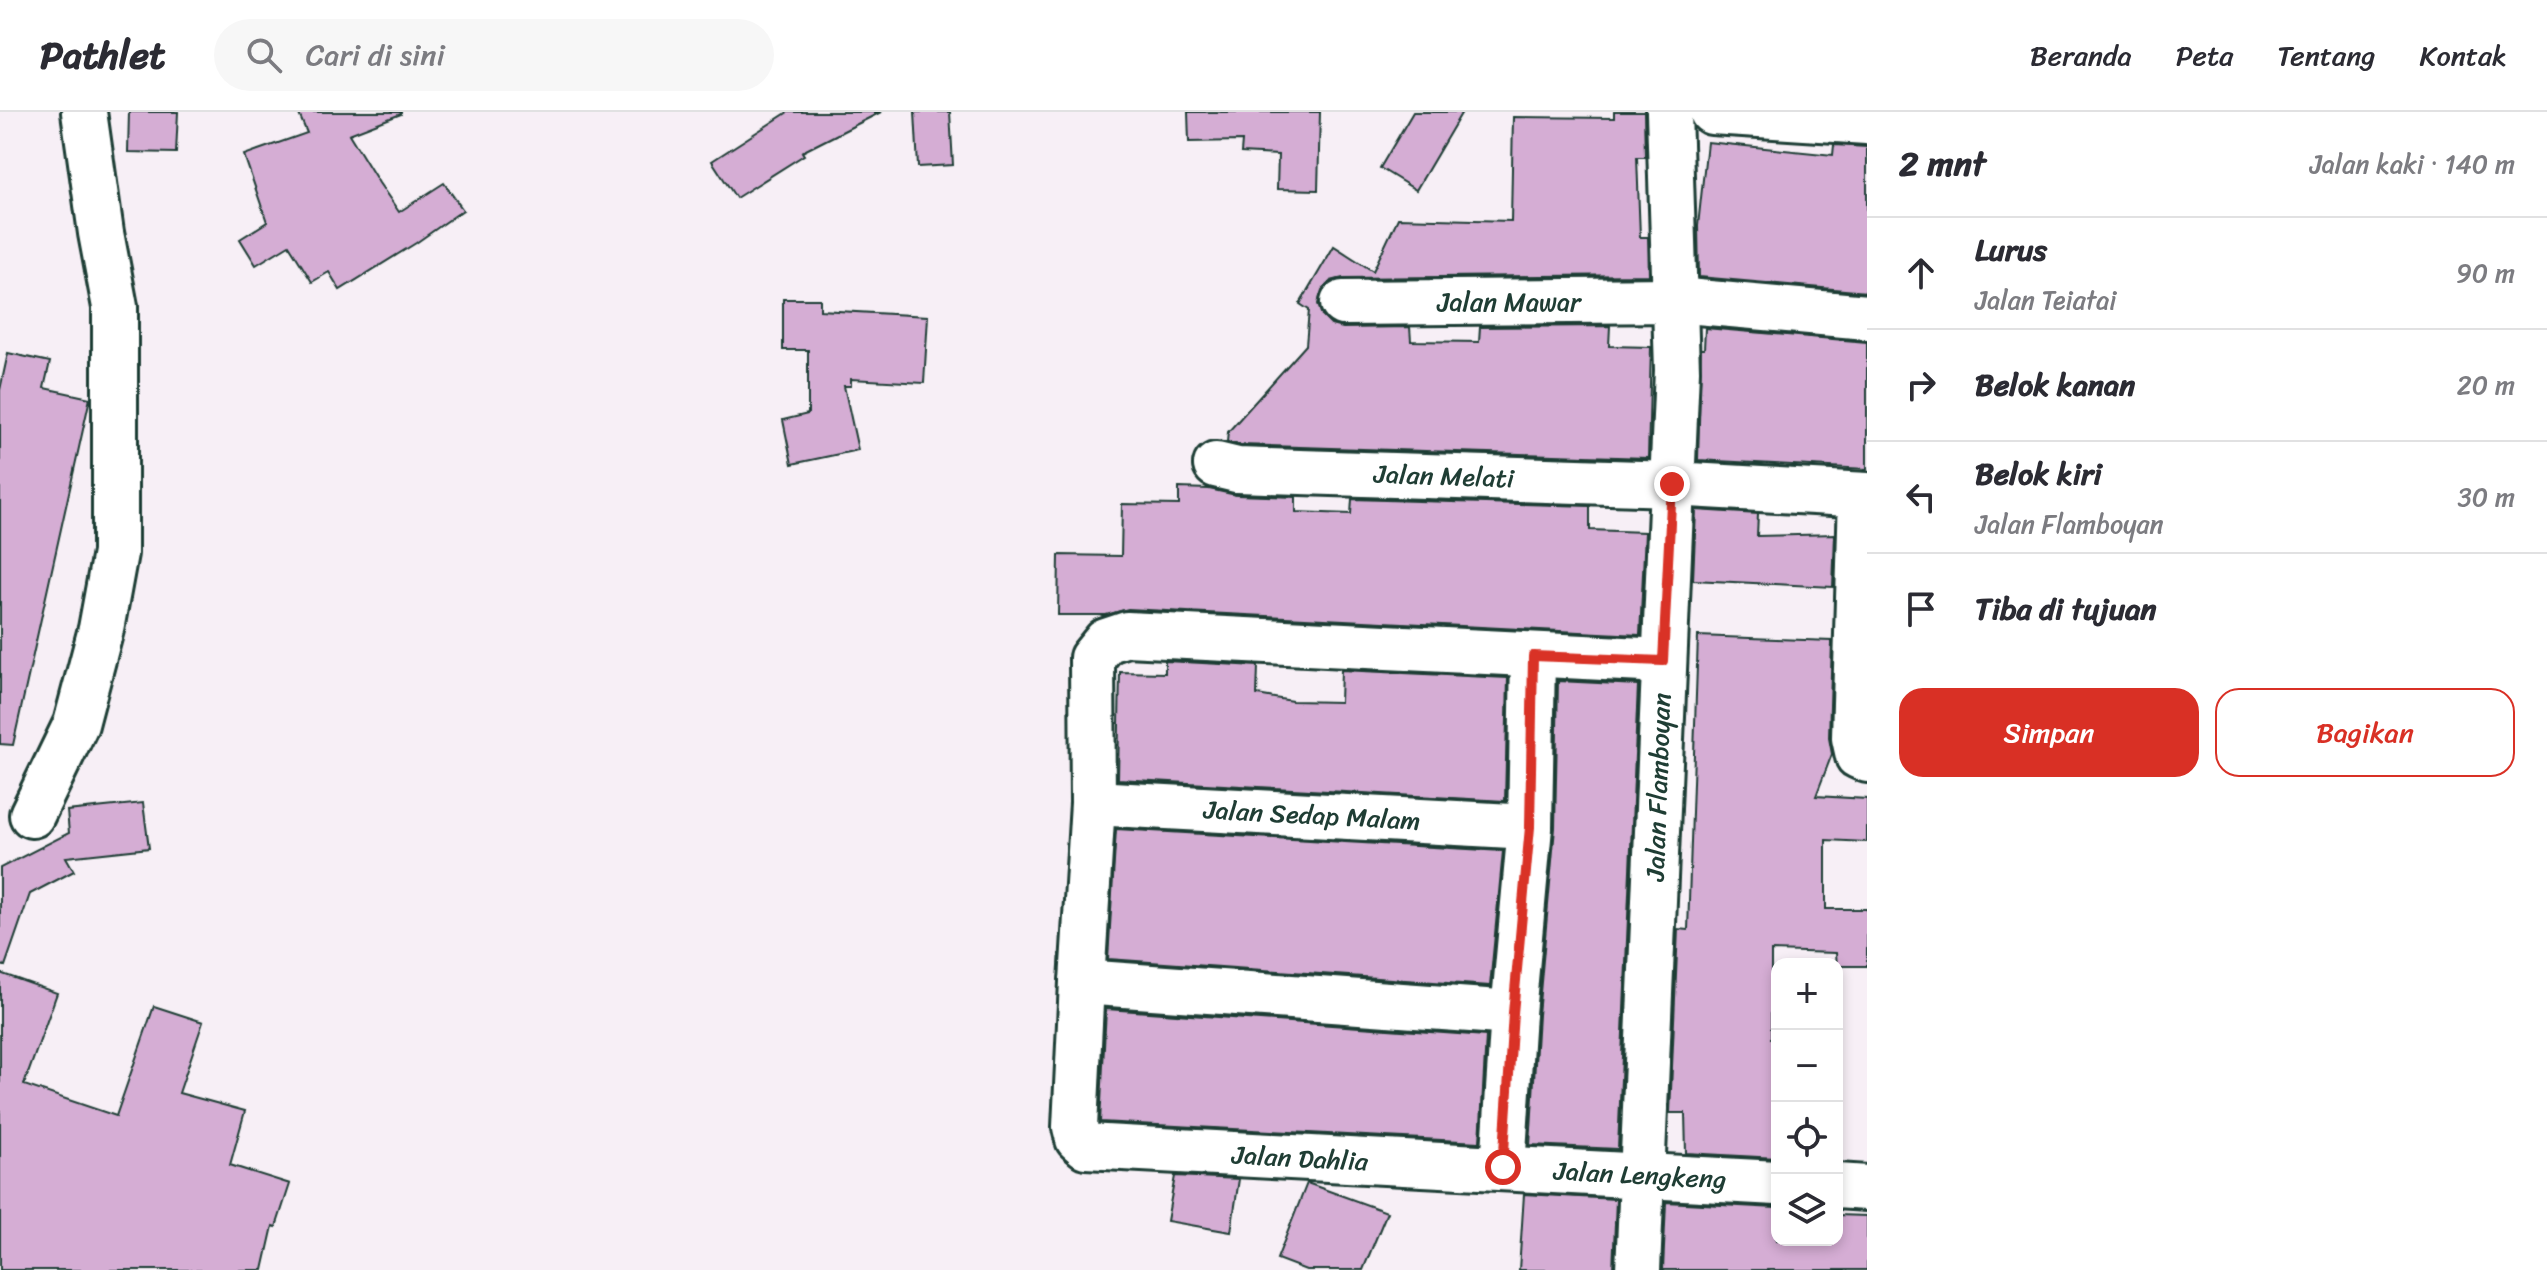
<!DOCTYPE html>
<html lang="id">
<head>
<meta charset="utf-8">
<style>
  body { margin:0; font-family:Sriracha,sans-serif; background:#f7f7f7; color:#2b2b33 }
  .controls { position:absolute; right:24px; bottom:24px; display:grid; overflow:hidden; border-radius:16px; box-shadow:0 4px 12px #0003 }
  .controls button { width:72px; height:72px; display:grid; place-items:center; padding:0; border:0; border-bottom:2px solid #e1e1e2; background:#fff; color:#2b2b33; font:40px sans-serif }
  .stop { position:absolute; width:24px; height:24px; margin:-18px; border:6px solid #d93025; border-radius:50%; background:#fff }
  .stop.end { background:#d93025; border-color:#fff; box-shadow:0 2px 8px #0008 }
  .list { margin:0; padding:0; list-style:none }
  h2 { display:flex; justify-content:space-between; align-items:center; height:104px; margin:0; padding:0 32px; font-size:34px }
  h2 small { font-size:26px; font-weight:400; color:#7c7c81 }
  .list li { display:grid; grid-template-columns:52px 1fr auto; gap:24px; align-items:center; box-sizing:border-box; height:112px; padding:0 32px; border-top:2px solid #e1e1e2 }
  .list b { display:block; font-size:30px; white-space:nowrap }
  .list p { margin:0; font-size:26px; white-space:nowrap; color:#7c7c81 }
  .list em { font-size:26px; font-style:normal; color:#7c7c81 }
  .actions { display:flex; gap:16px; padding:24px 32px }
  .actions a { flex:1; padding:18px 0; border:2px solid #d93025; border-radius:24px; text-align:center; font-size:28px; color:#d93025 }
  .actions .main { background:#d93025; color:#fff }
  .icon { flex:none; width:44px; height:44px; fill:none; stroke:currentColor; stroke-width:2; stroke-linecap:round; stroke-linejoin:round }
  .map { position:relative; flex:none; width:1867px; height:1158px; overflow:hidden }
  header { display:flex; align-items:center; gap:48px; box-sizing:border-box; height:112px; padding:0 40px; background:#fff; border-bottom:2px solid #e1e1e2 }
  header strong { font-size:38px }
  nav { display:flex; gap:44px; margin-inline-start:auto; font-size:28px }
  .search { width:560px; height:72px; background:#f7f7f7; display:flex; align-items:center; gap:20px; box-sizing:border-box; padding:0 28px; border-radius:44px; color:#7c7c81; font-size:30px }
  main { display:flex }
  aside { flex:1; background:#fff }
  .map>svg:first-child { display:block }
</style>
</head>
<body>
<header>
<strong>Pathlet</strong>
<div class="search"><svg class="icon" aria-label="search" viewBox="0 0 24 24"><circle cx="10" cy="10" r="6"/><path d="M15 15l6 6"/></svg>Cari di sini</div>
<nav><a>Beranda</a><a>Peta</a><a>Tentang</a><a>Kontak</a></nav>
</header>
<main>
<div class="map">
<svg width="1867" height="1158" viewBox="0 0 1867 1158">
  <rect width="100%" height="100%" fill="#f7eff6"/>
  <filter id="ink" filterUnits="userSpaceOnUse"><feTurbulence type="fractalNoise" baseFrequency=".0125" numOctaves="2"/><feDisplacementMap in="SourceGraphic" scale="16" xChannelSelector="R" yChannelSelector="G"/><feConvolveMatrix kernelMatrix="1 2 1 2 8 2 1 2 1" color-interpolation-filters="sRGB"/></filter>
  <g filter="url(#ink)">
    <!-- building -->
    <g fill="#d5add4" stroke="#1f3d34" stroke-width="2">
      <polygon points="129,0 178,0 176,41 128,40"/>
      <polygon points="298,0 401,0 401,2 349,22 379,71 399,100 444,71 463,98 416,131 340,178 329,160 312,170 289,133 256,153 240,127 267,110 244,43 307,21"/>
      <polygon points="788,0 881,0 802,40 804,43 736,86 712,49"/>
      <polygon points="915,0 950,0 953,53 918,55"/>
      <polygon points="1188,0 1320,0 1318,78 1277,77 1278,43 1241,41 1242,29 1189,30"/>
      <polygon points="1413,0 1462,0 1416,78 1380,56"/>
      <polygon points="1614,0 1644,0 1645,45 1637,45 1640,125 1648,125 1649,163 1343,166 1331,169 1322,178 1318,192 1322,204 1331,213 1343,216 1410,215 1411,229 1479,230 1480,215 1610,214 1609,234 1651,235 1648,346 1240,333 1227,330 1228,320 1306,233 1309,198 1300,192 1334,134 1373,159 1398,106 1511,109 1513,5 1614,6"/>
      <polygon points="1707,30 1833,43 1834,33 1867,35 1867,180 1699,165 1698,114"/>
      <polygon points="783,187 820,187 820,198 928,204 924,271 851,267 851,274 844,274 858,338 792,352 783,308 808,302 808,238 783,238"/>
      <polygon points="1705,216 1867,230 1867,357 1698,348 1701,237 1704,237"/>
      <polygon points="8,241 50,250 44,276 90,286 13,633 0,632 0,278"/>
      <polygon points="1179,376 1209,377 1236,383 1296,385 1296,400 1351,402 1352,387 1590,394 1590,418 1645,420 1640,523 1128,497 1106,503 1058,503 1059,443 1121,444 1122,392 1179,393"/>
      <polygon points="1696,398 1758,402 1757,424 1835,422 1833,475 1693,468"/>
      <polygon points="1698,524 1832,529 1829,626 1832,642 1816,684 1867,687 1867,730 1826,728 1826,797 1867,797 1867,854 1837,854 1836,841 1771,839 1771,926 1777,926 1777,1046 1686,1041 1685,1001 1670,1001 1678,817 1688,818"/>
      <polygon points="1165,549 1258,554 1257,583 1292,589 1340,590 1341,558 1508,566 1505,689 1118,667 1120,560 1165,561"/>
      <polygon points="1558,569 1638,573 1618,1037 1530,1033 1538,903 1555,716"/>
      <polygon points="143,691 149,736 66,745 74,759 30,782 5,854 0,853 0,756 69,721 67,699"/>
      <polygon points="1116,717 1503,739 1490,874 1108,847"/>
      <polygon points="0,861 57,881 24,973 116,1004 154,894 203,910 179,981 245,999 230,1053 290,1072 276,1115 273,1114 263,1158 0,1158"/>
      <polygon points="1106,897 1486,924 1480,1030 1100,1010"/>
      <polygon points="1175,1064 1239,1067 1231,1120 1167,1109"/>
      <polygon points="1307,1071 1387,1100 1363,1158 1306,1158 1277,1147"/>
      <polygon points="1524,1082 1616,1087 1613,1158 1519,1158"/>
      <polygon points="1666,1090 1776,1096 1776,1128 1837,1128 1837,1103 1867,1104 1867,1158 1663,1158"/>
    </g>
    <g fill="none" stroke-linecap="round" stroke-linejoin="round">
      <!-- minor casing -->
      <g stroke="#1f3d34" stroke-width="50">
        <g id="minor">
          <polyline points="1712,0 1867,10"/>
          <polyline points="1343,191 1675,188 1867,205"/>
          <polyline points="1216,353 1237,358 1672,372 1867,383"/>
          <polyline points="1861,383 1854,626 1858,644 1867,648"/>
          <polyline points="1093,691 1530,715"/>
          <polyline points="32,703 76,612 101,517 115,441 115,195 101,121 84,0"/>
          <polyline points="1082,870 1075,1015 1078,1027 1086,1034 1777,1071"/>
          <polyline points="1513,901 1082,870 1093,691 1092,546 1106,529 1127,522 1663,549"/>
          <polyline points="1503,1055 1513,901 1530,715 1533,544"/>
          <polyline points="1837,1074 1867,1076"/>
          <polyline points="1638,1158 1677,258 1669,0"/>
        </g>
      </g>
      <!-- minor -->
      <use href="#minor" stroke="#fff" stroke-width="44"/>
    </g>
  </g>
  <g fill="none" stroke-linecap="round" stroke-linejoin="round" filter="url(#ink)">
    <!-- route -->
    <polyline stroke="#d93025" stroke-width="10" points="1503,1055 1513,901 1530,715 1533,544 1663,549 1672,372"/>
  </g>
  <g text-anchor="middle" stroke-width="6" stroke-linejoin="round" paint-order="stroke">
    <!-- street labels -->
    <g font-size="26" fill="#1f3d34" stroke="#fff">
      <text x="1509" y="199">Jalan Mawar</text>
      <text transform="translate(1444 364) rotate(2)" y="9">Jalan Melati</text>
      <text transform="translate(1658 675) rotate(-88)" y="9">Jalan Flamboyan</text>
      <text transform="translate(1312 703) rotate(3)" y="9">Jalan Sedap Malam</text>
      <text transform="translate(1300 1046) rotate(3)" y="9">Jalan Dahlia</text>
      <text transform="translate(1640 1063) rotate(3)" y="9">Jalan Lengkeng</text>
    </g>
  </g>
</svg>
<div class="controls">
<button>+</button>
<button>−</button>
<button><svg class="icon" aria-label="locate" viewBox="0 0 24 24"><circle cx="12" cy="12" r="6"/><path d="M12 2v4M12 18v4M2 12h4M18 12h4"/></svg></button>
<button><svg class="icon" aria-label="layers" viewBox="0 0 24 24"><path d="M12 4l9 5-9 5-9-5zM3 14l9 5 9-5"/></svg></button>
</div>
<div class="stop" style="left:1503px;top:1055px"></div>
<div class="stop end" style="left:1672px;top:372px"></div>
</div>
<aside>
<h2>2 mnt<small>Jalan kaki · 140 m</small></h2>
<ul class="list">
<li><svg class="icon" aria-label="ahead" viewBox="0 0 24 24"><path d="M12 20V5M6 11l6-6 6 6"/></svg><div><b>Lurus</b><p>Jalan Teiatai</p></div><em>90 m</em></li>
<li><svg class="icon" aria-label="right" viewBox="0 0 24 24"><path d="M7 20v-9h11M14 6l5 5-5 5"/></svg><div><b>Belok kanan</b></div><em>20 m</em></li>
<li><svg class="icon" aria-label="left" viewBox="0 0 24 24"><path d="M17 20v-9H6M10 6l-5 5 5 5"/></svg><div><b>Belok kiri</b><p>Jalan Flamboyan</p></div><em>30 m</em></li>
<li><svg class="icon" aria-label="arrive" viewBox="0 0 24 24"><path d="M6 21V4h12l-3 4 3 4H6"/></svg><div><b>Tiba di tujuan</b></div></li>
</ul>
<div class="actions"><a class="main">Simpan</a><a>Bagikan</a></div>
</aside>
</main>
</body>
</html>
